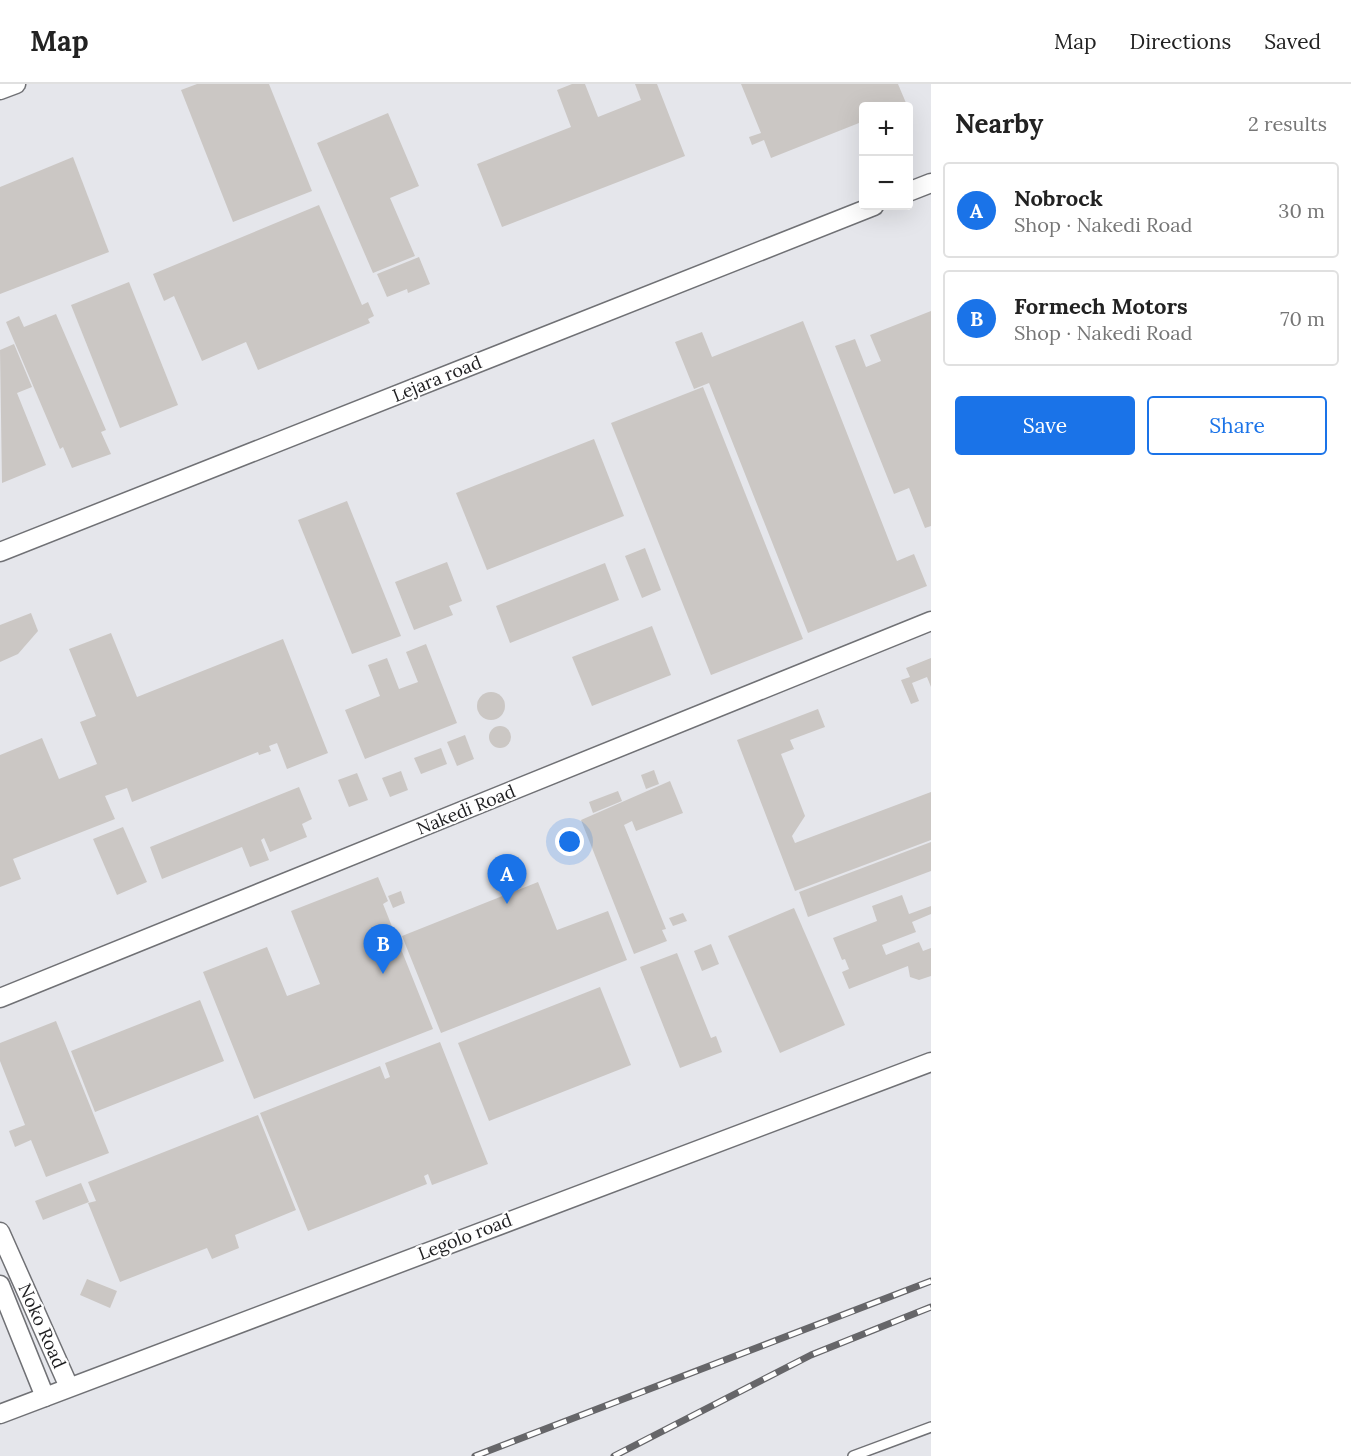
<!DOCTYPE html>
<html lang="en">
<head>
<meta charset="utf-8">
<style>
  body { margin:0; font-family:Lora,serif; background:#f6f6f6; color:#222 }
  .controls { position:absolute; right:18px; top:18px; display:grid; overflow:hidden; border-radius:6px; box-shadow:0 6px 24px #0002 }
  .controls button { width:54px; height:54px; display:grid; place-items:center; padding:0; border:0; border-bottom:2px solid #e0e0e0; background:#fff; color:#222; font:30px sans-serif }
  .you { position:absolute; left:570px; top:758px; width:21px; height:21px; margin:-15px; border:4px solid #fff; border-radius:50%; background:#1a73e8; box-shadow:0 0 0 9px #1a73e833 }
  .badge { display:grid; place-items:center; width:39px; height:39px; border-radius:50%; background:#1a73e8; color:#fff; font-size:20px; font-weight:700 }
  .pin { position:absolute; translate:-50% -50px; filter:drop-shadow(0 2px 3px #0008) }
  .pin::after { content:''; position:absolute; top:32px; width:21px; height:18px; background:inherit; clip-path:polygon(0 0,100% 0,50% 100%) }
  .list { margin:0; padding:0; list-style:none }
  h2 { display:flex; justify-content:space-between; align-items:center; height:78px; margin:0; padding:0 24px; font-size:26px }
  h2 small { font-size:20px; font-weight:400; color:#767676 }
  .list li { display:grid; grid-template-columns:39px 1fr auto; gap:18px; align-items:center; box-sizing:border-box; height:96px; margin:0 12px 12px; padding:0 12px; border:2px solid #e0e0e0; border-radius:6px }
  .list b { display:block; font-size:22px; white-space:nowrap }
  .list p { margin:0; font-size:20px; white-space:nowrap; color:#767676 }
  .list em { font-size:20px; font-style:normal; color:#767676 }
  .actions { display:flex; gap:12px; padding:18px 24px }
  .actions a { flex:1; padding:14px 0; border:2px solid #1a73e8; border-radius:6px; text-align:center; font-size:21px; color:#1a73e8 }
  .actions .main { background:#1a73e8; color:#fff }
  .map { position:relative; flex:none; width:931px; height:1372px; overflow:hidden }
  header { display:flex; align-items:center; gap:36px; box-sizing:border-box; height:84px; padding:0 30px; background:#fff; border-bottom:2px solid #e0e0e0 }
  header strong { font-size:28px }
  nav { display:flex; gap:33px; margin-inline-start:auto; font-size:21px }
  main { display:flex }
  aside { flex:1; background:#fff }
  .map>svg:first-child { display:block }
</style>
</head>
<body>
<header>
<strong>Map</strong>
<nav><a>Map</a><a>Directions</a><a>Saved</a></nav>
</header>
<main>
<div class="map">
<svg width="931" height="1372" viewBox="0 0 931 1372">
  <rect width="100%" height="100%" fill="#e5e6eb"/>
  <!-- building -->
  <g fill="#cbc7c4">
    <polygon points="197,0 269,0 312,107 233,138 181,6"/>
    <polygon points="572,0 585,0 598,33 641,16 635,0 657,0 685,72 502,143 477,80 571,43 557,6"/>
    <polygon points="741,0 898,0 906,19 898,22 864,22 864,37 771,74 764,56 752,61 749,53 761,49"/>
    <polygon points="388,29 419,102 390,114 415,172 373,189 317,59"/>
    <polygon points="73,73 109,168 0,210 0,103"/>
    <polygon points="319,121 362,221 368,218 374,232 368,235 370,239 258,286 246,258 202,277 174,212 164,217 153,190"/>
    <polygon points="419,173 430,200 408,209 407,205 387,213 377,190"/>
    <polygon points="129,198 178,321 120,344 71,221"/>
    <polygon points="931,227 931,442 925,444 909,404 894,410 835,262 855,255 866,283 881,277 870,251"/>
    <polygon points="56,230 106,346 101,348 111,370 72,384 63,363 60,365 6,238 19,232 24,243"/>
    <polygon points="803,237 897,477 914,470 927,502 808,549 709,299 694,305 675,258 702,248 712,273"/>
    <polygon points="14,260 32,303 17,309 46,381 2,399 0,266"/>
    <polygon points="703,303 803,555 711,591 611,339"/>
    <polygon points="594,355 624,432 487,486 456,409"/>
    <polygon points="347,417 401,552 352,570 298,436"/>
    <polygon points="645,464 661,506 642,514 625,472"/>
    <polygon points="447,478 462,517 449,522 453,531 414,546 395,498"/>
    <polygon points="605,479 619,516 510,559 496,522"/>
    <polygon points="31,529 38,547 18,570 0,578 0,541"/>
    <polygon points="652,542 671,591 592,622 572,573"/>
    <polygon points="111,549 137,613 283,555 328,669 287,685 277,659 269,662 271,667 259,671 258,668 132,718 127,704 105,712 115,735 13,775 21,795 0,803 0,671 42,654 59,695 97,680 80,638 96,632 69,565"/>
    <polygon points="426,560 457,639 365,675 345,626 380,612 368,581 387,574 399,605 418,598 406,568"/>
    <polygon points="931,574 931,603 927,593 912,599 919,617 911,620 901,596 910,593 906,584"/>
    <circle cx="491" cy="622" r="14"/>
    <polygon points="818,625 825,643 790,656 794,665 781,670 805,732 792,752 795,759 931,708 931,756 795,807 737,656"/>
    <circle cx="500" cy="653" r="11"/>
    <polygon points="465,651 474,675 457,682 447,658"/>
    <polygon points="441,664 447,680 421,690 414,674"/>
    <polygon points="654,686 659,700 646,705 641,691"/>
    <polygon points="401,687 408,706 390,713 382,694"/>
    <polygon points="357,689 368,716 349,723 338,696"/>
    <polygon points="670,697 683,729 636,747 632,737 624,741 666,845 662,846 667,857 634,870 581,736"/>
    <polygon points="299,703 312,735 302,740 307,753 270,768 264,754 261,756 269,776 250,783 242,763 162,795 150,763"/>
    <polygon points="618,707 622,717 593,729 589,718"/>
    <polygon points="123,743 147,798 117,811 93,755"/>
    <polygon points="931,758 931,787 808,833 799,808"/>
    <polygon points="378,793 388,817 383,820 433,945 254,1015 203,888 267,863 287,912 320,900 291,827"/>
    <polygon points="538,798 557,846 608,827 627,876 441,949 402,852"/>
    <polygon points="401,807 405,819 393,824 388,812"/>
    <polygon points="902,811 909,830 931,822 931,830 912,838 916,848 882,861 886,871 919,858 923,867 931,864 931,892 919,896 910,893 908,882 849,905 842,888 849,885 845,875 842,876 833,854 877,837 872,822"/>
    <polygon points="794,824 845,941 780,969 728,852"/>
    <polygon points="683,829 687,837 673,842 669,834"/>
    <polygon points="711,860 719,880 702,887 694,867"/>
    <polygon points="677,869 711,954 716,952 722,968 680,984 640,883"/>
    <polygon points="600,903 631,981 489,1037 458,959"/>
    <polygon points="200,916 224,977 95,1028 71,967"/>
    <polygon points="56,937 109,1069 46,1093 31,1056 15,1063 9,1047 25,1041 0,977 0,959"/>
    <polygon points="440,958 488,1080 432,1101 428,1090 424,1092 427,1100 308,1147 260,1029 380,982 385,995 390,993 385,979"/>
    <polygon points="258,1031 296,1126 235,1151 239,1164 212,1175 207,1164 120,1198 88,1119 96,1117 88,1098"/>
    <polygon points="81,1099 89,1118 43,1136 35,1117"/>
    <polygon points="87,1195 117,1207 110,1224 80,1211"/>
  </g>
  <g fill="none" stroke-linecap="round" stroke-linejoin="round">
    <!-- service casing -->
    <g stroke="#707175" stroke-width="12">
      <polyline id="service" points="853,1372 931,1343"/>
    </g>
    <!-- minor casing -->
    <g stroke="#707175" stroke-width="21">
      <g id="minor">
        <polyline points="0,6 16,0"/>
        <polyline points="908,108 931,99"/>
        <polyline points="0,468 874,122"/>
        <polyline points="0,914 931,537"/>
        <polyline points="0,1148 69,1303"/>
        <polyline points="0,1201 45,1313"/>
        <polyline points="0,1330 931,978"/>
      </g>
    </g>
    <!-- service -->
    <use href="#service" stroke="#fff" stroke-width="9"/>
    <!-- minor -->
    <use href="#minor" stroke="#fff" stroke-width="18"/>
    <!-- rail casing -->
    <g stroke="#666669" stroke-width="7">
      <g id="rail">
        <polyline points="475,1372 931,1197"/>
        <polyline points="614,1372 811,1271 931,1223"/>
      </g>
    </g>
    <!-- rail -->
    <use href="#rail" stroke="#fff" stroke-width="4.5" stroke-dasharray="14" stroke-linecap="butt"/>
  </g>
  <g text-anchor="middle" stroke-width="4.5" stroke-linejoin="round" paint-order="stroke">
    <!-- street labels -->
    <g font-size="18" fill="#1e1e20" stroke="#fff">
      <text transform="translate(437 295) rotate(-22)" y="6">Lejara road</text>
      <text transform="translate(466 726) rotate(-22)" y="6">Nakedi Road</text>
      <text transform="translate(465 1153) rotate(-21)" y="6">Legolo road</text>
      <text transform="translate(42 1242) rotate(66)" y="6">Noko Road</text>
    </g>
  </g>
</svg>
<div class="controls">
<button>+</button>
<button>−</button>
</div>
<div class="you"></div>
<div class="pin badge" style="left:507px;top:820px">A</div>
<div class="pin badge" style="left:383px;top:890px">B</div>
</div>
<aside>
<h2>Nearby<small>2 results</small></h2>
<ul class="list">
<li><span class="badge">A</span><div><b>Nobrock</b><p>Shop · Nakedi Road</p></div><em>30 m</em></li>
<li><span class="badge">B</span><div><b>Formech Motors</b><p>Shop · Nakedi Road</p></div><em>70 m</em></li>
</ul>
<div class="actions"><a class="main">Save</a><a>Share</a></div>
</aside>
</main>
</body>
</html>
